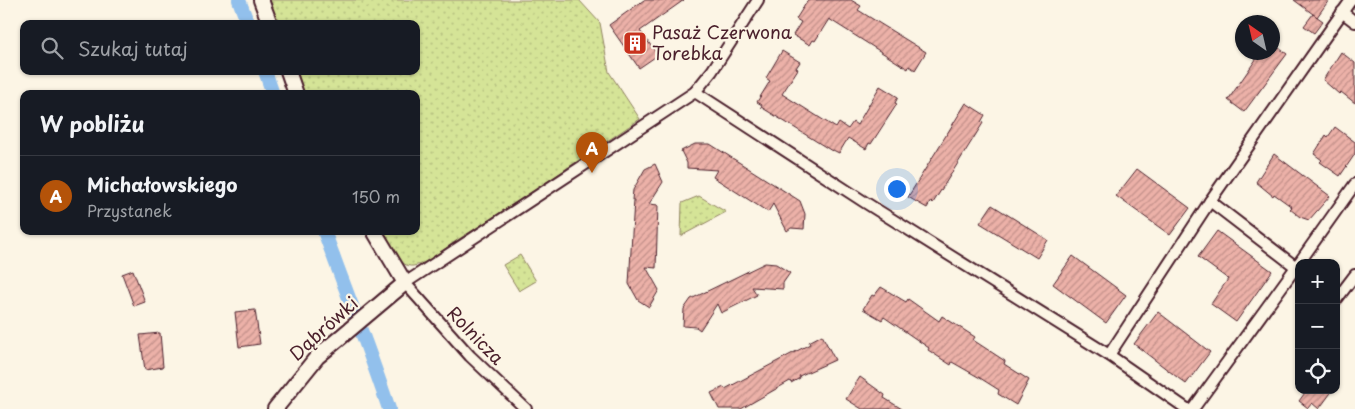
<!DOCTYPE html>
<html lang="pl">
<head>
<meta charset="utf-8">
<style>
  body { margin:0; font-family:"Playpen Sans",sans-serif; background:#20242c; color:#f1f3f6 }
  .controls { position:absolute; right:15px; bottom:15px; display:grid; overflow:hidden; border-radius:10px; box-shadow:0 1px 4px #0004 }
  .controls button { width:45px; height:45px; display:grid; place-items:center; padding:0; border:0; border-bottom:1px solid #363941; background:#171b24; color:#f1f3f6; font:25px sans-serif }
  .compass { position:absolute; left:1235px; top:15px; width:45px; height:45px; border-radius:50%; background:#171b24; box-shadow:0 1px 4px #0004; rotate:326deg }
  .you { position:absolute; left:896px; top:188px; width:18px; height:18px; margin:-12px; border:4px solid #fff; border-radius:50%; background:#1a73e8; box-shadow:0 0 0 8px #1a73e833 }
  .badge { display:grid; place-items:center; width:32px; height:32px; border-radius:50%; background:#b45309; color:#fff; font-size:16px; font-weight:700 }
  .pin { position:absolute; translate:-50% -41px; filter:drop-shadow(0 1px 2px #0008) }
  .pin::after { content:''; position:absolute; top:26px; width:18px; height:15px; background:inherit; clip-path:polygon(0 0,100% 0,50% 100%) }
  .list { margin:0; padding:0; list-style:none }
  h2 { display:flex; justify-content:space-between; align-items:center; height:65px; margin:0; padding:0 20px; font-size:21px }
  h2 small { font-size:16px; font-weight:400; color:#9ea1a6 }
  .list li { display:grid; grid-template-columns:32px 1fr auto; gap:15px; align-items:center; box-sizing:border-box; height:80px; padding:0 20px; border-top:1px solid #363941 }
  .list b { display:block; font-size:19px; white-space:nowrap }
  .list p { margin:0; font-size:16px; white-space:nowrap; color:#9ea1a6 }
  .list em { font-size:16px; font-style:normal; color:#9ea1a6 }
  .icon { flex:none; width:28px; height:28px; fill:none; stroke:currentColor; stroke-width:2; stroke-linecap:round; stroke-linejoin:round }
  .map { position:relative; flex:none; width:1355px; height:409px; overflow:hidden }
  .search { position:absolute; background:#171b24; box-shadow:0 1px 4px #0004; left:20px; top:20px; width:400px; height:55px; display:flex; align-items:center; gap:12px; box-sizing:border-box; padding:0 18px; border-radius:10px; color:#9ea1a6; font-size:19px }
  .panel { position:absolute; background:#171b24; box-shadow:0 1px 4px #0004; left:20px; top:90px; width:400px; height:145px; border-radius:10px }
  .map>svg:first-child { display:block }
</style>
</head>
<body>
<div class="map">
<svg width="1355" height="409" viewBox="0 0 1355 409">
  <defs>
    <pattern id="park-dots" width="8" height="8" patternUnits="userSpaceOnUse" patternTransform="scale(1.25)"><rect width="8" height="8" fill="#d5e497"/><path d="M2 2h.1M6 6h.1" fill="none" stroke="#b8c382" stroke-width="1.8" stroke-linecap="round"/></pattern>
    <pattern id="building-hatch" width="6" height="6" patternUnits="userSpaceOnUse" patternTransform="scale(1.25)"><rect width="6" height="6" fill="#ecb1a8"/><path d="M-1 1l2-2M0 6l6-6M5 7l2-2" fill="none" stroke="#c18f89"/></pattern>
  </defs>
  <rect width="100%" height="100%" fill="#fcf5e5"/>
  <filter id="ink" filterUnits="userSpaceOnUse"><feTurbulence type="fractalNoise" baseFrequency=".02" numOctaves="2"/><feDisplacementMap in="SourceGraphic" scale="10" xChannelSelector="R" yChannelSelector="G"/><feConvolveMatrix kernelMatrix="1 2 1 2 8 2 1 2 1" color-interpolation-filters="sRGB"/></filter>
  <g filter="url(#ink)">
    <!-- park -->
    <g fill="url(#park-dots)" stroke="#908261">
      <path d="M267 0H579L600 23 609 72 640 119C580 159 520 201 459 239 446 247 428 264 413 266 398 268 387 241 380 231H416V94H302L294 71H416V24H276Z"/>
      <polygon points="699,196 726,212 681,236 682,203"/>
      <polygon points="520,255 536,281 519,291 503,265"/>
    </g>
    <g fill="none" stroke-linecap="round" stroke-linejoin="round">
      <!-- canal -->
      <g stroke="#92c0ec" stroke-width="14">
        <polyline points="239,0 248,24"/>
        <polyline points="265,71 273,94"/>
        <path d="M324 231C346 291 369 349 389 409"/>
      </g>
    </g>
    <!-- building -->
    <g fill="url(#building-hatch)" stroke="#4a1f2b">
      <polygon points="644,0 684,0 640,31 658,55 639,68 609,25"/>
      <polygon points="808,0 851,0 861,6 858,10 926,52 915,70 909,66 908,69 829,19 815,41 813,40 810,45 793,35 801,22 796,19"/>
      <polygon points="1294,0 1329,0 1317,17"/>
      <polygon points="1313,14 1323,21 1314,33 1304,26"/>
      <polygon points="1272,43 1287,54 1244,112 1228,100 1261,52 1272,52"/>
      <polygon points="782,51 800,62 796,68 798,69 782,94 836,128 839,123 848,129 853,122 857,125 880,86 898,97 895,103 897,104 871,144 869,143 866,149 848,138 839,153 833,150 832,151 761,107 762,105 757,102 770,81 766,78"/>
      <polygon points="1341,52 1355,63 1355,103 1341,92 1339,94 1323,80"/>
      <polygon points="966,103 985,115 981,122 983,123 933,203 931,201 927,208 908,197"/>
      <polygon points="1335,127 1355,142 1355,154 1340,176 1320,162 1322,160 1314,154 1326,135 1328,137"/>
      <polygon points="695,144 710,144 800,201 805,214 804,229 791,228 787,231 773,204 768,212 713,177 717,170 687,168 687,163 681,151"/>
      <polygon points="1274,154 1330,196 1309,220 1300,217 1290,209 1292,207 1274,194 1273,196 1256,182"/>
      <polygon points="655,164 663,182 649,204 658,205 656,268 646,267 659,290 649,307 638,300 629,284 634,200 632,200 633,190 645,169"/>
      <polygon points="1137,169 1190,208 1170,235 1116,196"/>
      <polygon points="992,205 1048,240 1037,258 980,223"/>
      <polygon points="1217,231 1272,271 1236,322 1211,304 1228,279 1198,257"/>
      <polygon points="1073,256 1126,295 1106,323 1053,284"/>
      <polygon points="765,263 776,264 790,273 783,283 783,289 752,287 757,295 721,313 717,304 700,330 696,327 683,326 684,309 691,299"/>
      <polygon points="133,270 145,302 134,306 122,274"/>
      <polygon points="881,287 906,302 908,299 939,321 942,316 975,337 973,340 1005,361 1004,364 1029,380 1016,405 998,394 999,390 980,378 952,362 951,365 928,350 929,348 884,317 882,320 863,309 872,295 874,296"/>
      <polygon points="255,310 260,344 239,347 235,312"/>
      <polygon points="1158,312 1210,352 1186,384 1134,344"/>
      <polygon points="160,333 163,367 145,370 140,335"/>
      <polygon points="822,335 835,360 799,376 800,378 791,383 790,381 741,409 719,409 711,393 724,387 725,389 810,344 809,342"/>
      <polygon points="860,377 885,395 884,398 902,409 862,409 846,399"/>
      <polygon points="1307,390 1333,390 1319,409 1312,403 1308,408 1299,401"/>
    </g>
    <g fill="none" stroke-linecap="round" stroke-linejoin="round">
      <!-- minor casing -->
      <g stroke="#4a1f2b" stroke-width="14">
        <g id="minor">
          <polyline points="1342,12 1355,22"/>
          <polyline points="695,92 866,203 1109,355 1187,409"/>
          <polyline points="1299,263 1296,267 1210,201 1351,0"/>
          <polyline points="1299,263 1355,184"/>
          <polyline points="1336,300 1355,275"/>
          <polyline points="1109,355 1210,201"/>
          <polyline points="526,409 470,356 405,283 695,92 712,71 758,0"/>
          <polyline points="1193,409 1296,267 1299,268"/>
        </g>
      </g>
      <!-- tertiary casing -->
      <g stroke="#4a1f2b" stroke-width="18">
        <g id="tertiary">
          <polyline points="261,0 270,24"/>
          <polyline points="288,71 296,94"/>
          <polyline points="275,409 317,357 405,283 374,231"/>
        </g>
      </g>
      <!-- minor -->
      <use href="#minor" stroke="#fcf5e5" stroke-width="10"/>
      <!-- tertiary -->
      <use href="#tertiary" stroke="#fcf5e5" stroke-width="14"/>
    </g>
  </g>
  <!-- icons -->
  <defs>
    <g id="building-square" transform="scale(1.25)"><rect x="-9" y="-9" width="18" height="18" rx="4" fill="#c8321e" stroke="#fcf5e5"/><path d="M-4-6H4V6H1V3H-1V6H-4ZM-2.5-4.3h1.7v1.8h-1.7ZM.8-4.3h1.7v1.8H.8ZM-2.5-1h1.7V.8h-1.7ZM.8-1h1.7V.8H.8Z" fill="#fff"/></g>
  </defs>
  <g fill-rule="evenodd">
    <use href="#building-square" x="635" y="43"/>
  </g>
  <g text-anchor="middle" stroke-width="4.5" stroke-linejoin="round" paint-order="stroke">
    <!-- poi labels -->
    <g font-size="18" fill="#4a1f2b" stroke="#fcf5e5" text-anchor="start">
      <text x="652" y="39">Pasaż Czerwona<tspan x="652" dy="21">Torebka</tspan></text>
    </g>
    <!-- street labels -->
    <g font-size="18" fill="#4a1f2b" stroke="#fcf5e5">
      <text transform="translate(324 329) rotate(-42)" y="6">Dąbrówki</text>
      <text transform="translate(475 336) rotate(46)" y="6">Rolnicza</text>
    </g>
  </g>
</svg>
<div class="controls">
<button>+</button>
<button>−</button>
<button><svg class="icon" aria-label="locate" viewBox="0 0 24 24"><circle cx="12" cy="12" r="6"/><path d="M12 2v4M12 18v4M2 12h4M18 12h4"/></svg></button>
</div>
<svg class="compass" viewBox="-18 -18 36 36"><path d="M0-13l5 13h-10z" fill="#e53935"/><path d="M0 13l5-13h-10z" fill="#9ea1a6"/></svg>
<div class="you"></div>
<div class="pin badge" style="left:592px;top:173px">A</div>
<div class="search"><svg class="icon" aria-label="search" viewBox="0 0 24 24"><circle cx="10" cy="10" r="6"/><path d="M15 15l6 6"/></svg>Szukaj tutaj</div>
<section class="panel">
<h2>W pobliżu<small></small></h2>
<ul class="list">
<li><span class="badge">A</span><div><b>Michałowskiego</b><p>Przystanek</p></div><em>150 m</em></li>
</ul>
</section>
</div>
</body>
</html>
